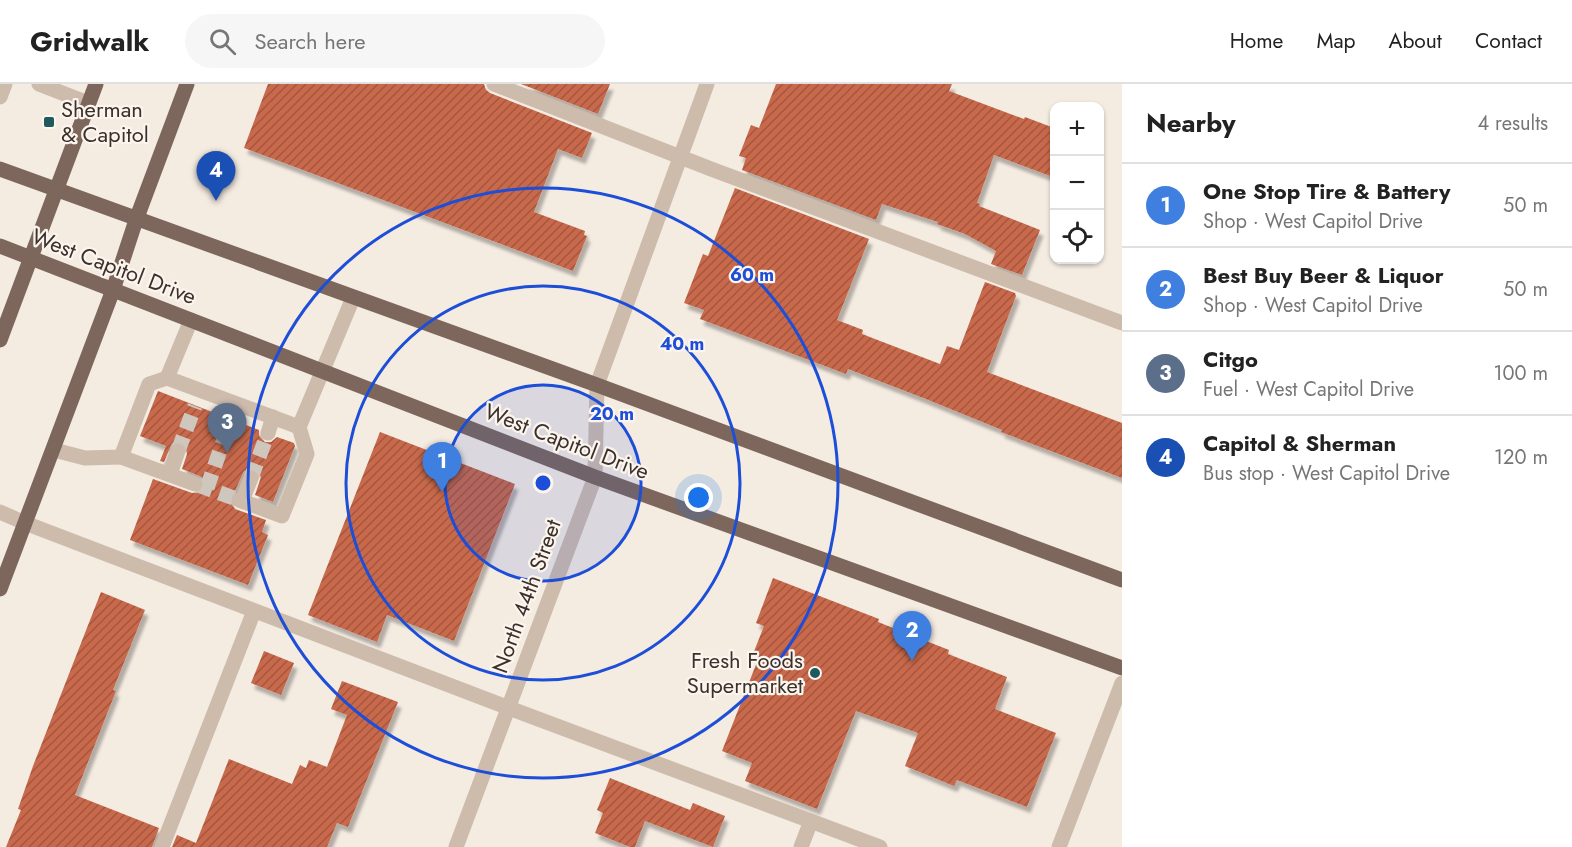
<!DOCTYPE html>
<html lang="en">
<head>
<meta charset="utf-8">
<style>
  body { margin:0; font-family:Jost,sans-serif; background:#f6f6f6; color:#222 }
  .controls { position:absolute; right:18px; top:18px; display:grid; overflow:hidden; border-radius:12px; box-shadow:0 2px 4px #0004 }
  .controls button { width:54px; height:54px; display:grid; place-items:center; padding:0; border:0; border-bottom:2px solid #e0e0e0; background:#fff; color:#222; font:30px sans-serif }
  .you { position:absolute; left:699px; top:414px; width:21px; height:21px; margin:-15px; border:4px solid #fff; border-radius:50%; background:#1a73e8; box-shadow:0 0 0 9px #1a73e833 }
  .badge { display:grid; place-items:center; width:39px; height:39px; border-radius:50%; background:#0f766e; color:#fff; font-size:20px; font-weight:700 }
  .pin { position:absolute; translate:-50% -50px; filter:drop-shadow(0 2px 3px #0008) }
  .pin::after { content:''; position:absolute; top:32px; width:21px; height:18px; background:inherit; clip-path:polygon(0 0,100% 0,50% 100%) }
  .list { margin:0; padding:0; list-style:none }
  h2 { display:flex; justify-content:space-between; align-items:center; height:78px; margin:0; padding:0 24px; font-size:26px }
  h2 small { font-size:20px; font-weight:400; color:#767676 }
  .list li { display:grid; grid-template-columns:39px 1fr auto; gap:18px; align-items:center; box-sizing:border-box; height:84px; padding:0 24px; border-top:2px solid #e0e0e0 }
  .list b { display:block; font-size:22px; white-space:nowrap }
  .list p { margin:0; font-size:20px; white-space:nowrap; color:#767676 }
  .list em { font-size:20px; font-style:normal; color:#767676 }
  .icon { flex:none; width:33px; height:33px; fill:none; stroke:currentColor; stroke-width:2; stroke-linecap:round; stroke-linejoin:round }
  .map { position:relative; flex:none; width:1122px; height:763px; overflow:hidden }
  header { display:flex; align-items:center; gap:36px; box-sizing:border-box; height:84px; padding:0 30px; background:#fff; border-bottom:2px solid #e0e0e0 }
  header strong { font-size:28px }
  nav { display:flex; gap:33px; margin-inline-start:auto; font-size:21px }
  .search { width:420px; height:54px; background:#f6f6f6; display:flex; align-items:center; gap:15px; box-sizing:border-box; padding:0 21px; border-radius:33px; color:#767676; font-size:22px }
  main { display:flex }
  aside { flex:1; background:#fff }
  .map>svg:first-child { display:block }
</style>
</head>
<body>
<header>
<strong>Gridwalk</strong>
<div class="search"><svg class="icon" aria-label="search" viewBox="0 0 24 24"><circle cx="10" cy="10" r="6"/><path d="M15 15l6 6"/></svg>Search here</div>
<nav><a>Home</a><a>Map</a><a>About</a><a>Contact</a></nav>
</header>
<main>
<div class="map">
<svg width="1122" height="763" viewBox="0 0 1122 763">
  <defs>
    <pattern id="building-hatch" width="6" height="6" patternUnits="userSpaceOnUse" patternTransform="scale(1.5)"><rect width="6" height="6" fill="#c8694b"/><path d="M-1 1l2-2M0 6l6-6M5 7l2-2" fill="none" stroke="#a4573f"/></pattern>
    <filter id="shadow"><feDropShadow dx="3.5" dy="6" stdDeviation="1.5" flood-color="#0004"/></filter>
  </defs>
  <rect width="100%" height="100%" fill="#f4ebe1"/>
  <!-- building -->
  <g fill="url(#building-hatch)" filter="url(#shadow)">
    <polygon points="268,0 484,0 486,6 490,9 592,49 582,74 558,65 534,128 585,147 584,151 587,152 573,187 244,64"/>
    <polygon points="521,0 610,0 598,30"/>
    <polygon points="776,0 952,0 949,7 1024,35 1025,33 1054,44 1054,89 1053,93 994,71 977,119 980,120 979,122 1040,146 1022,191 991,180 996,167 965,150 937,140 938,138 882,120 876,136 742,86 746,74 739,72 751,41 759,44"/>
    <polygon points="735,104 869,155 837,236 863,246 862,250 940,280 947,262 959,266 985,198 1015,209 1016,212 987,288 1122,339 1122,394 1001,348 1002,346 926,315 848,285 846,290 700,235 704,226 684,219 703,170 708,172"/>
    <polygon points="158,307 259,346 259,352 265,358 271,358 277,353 294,359 295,362 273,418 255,411 261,393 258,388 254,385 244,387 235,407 230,413 230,418 235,425 266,436 262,448 268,451 248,501 130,456 153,395 192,409 201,408 204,403 202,393 182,385 187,370 185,360 181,358 172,359 164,378 160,377 166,362 140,352"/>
    <polygon points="380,348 515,400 454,557 387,531 377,558 308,531"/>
    <polygon points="773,494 879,535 878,538 949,566 948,570 1007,593 995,625 1056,649 1027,723 957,696 954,702 905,682 918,649 856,627 817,725 745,697 752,679 722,667 759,573 753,570 764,542 756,539"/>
    <polygon points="101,508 145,526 113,606 116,607 75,711 159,744 152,763 6,763 21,726 18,725 33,682"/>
    <polygon points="264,567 294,579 281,611 251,599"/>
    <polygon points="342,597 398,618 348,743 337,739 327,763 172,763 177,751 196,759 229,675 292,700 300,681 306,684 309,676 327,683 347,631 331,625"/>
    <polygon points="610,694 690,726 693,719 725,732 713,763 645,737 635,763 630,763 595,749 603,729 597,726"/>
  </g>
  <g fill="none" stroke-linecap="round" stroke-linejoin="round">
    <!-- minor-tunnel -->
    <g stroke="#cfc6bd" stroke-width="15" stroke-dasharray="15 8" stroke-linecap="butt">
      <polyline points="178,367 195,322"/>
      <polyline points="251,394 268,349"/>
      <polyline points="198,401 239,416"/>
      <polyline points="207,404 231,335"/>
    </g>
    <!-- minor -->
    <g stroke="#cdbbac" stroke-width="15">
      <polyline points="39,0 88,19"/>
      <polyline points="494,0 711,85 1122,239"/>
      <polyline points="0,13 5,0"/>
      <polyline points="191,236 167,294 299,343 353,214"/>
      <polyline points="268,349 273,333"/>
      <polyline points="54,366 85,374 121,373 149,300 167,294"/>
      <polyline points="121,373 195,400"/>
      <polyline points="170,390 178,367"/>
      <polyline points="239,416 282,432 307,370 299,343"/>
      <polyline points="242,417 251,394"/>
      <polyline points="0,428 25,439 509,624 880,763"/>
      <polyline points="162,763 254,527"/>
      <polyline points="456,763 595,393 597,301 707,0"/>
      <polyline points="801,763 811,737"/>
      <polyline points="1059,763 1122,599"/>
    </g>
    <!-- major -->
    <g stroke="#7d675c" stroke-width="15">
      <polyline points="0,85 597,301 1122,496"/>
      <polyline points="0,162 595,393 1122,584"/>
      <polyline points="0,256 96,0"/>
      <polyline points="0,505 113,206 136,136 187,0"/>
    </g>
  </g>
  <!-- distance rings -->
  <circle cx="543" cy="399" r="98" fill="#1d4ed8" fill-opacity=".12"/>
  <g fill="none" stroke="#1d4ed8" stroke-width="3">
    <circle cx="543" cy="399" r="98"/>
    <circle cx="543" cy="399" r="197"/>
    <circle cx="543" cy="399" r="295"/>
  </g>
  <!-- markers -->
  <g fill="#1f5a5e" stroke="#fbf5ee" stroke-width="2">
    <rect x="43" y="32" width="12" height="12" rx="3"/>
    <circle cx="815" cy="589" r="6"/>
  </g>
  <g text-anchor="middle" stroke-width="4.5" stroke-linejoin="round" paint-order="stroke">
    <!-- poi labels -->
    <g font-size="22" fill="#3b302b" stroke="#fbf5ee" text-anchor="start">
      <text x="61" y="33">Sherman<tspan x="61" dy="25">&amp; Capitol</tspan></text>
      <text x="803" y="584" text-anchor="end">Fresh Foods<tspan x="803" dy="25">Supermarket</tspan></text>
    </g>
    <!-- street labels -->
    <g font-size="22" fill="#3b302b" stroke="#fbf5ee">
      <text transform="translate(114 182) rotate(21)" y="8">West Capitol Drive</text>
      <text transform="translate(567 357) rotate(21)" y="8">West Capitol Drive</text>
      <text transform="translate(526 512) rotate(-70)" y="8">North 44th Street</text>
    </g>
  </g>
  <circle cx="543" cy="399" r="9" fill="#1d4ed8" stroke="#fbf5ee" stroke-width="3"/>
  <g font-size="18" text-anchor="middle" font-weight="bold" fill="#1d4ed8" stroke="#fbf5ee" stroke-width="4.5" stroke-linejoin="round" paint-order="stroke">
    <text x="752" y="197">60 m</text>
    <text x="682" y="266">40 m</text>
    <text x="612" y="336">20 m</text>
  </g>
</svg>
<div class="controls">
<button>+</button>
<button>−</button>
<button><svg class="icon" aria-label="locate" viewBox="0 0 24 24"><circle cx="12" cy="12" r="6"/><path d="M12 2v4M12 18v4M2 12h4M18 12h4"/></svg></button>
</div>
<div class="you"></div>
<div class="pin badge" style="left:442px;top:408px;background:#3f7fe0">1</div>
<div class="pin badge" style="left:912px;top:577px;background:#3f7fe0">2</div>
<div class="pin badge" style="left:227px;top:369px;background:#5c6f8a">3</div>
<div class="pin badge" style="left:216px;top:117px;background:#1a4fb4">4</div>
</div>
<aside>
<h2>Nearby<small>4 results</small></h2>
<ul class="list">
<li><span class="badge" style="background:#3f7fe0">1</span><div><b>One Stop Tire &amp; Battery</b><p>Shop · West Capitol Drive</p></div><em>50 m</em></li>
<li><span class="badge" style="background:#3f7fe0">2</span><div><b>Best Buy Beer &amp; Liquor</b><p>Shop · West Capitol Drive</p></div><em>50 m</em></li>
<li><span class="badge" style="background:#5c6f8a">3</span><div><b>Citgo</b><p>Fuel · West Capitol Drive</p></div><em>100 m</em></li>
<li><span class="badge" style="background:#1a4fb4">4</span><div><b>Capitol &amp; Sherman</b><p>Bus stop · West Capitol Drive</p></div><em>120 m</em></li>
</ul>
</aside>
</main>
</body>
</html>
